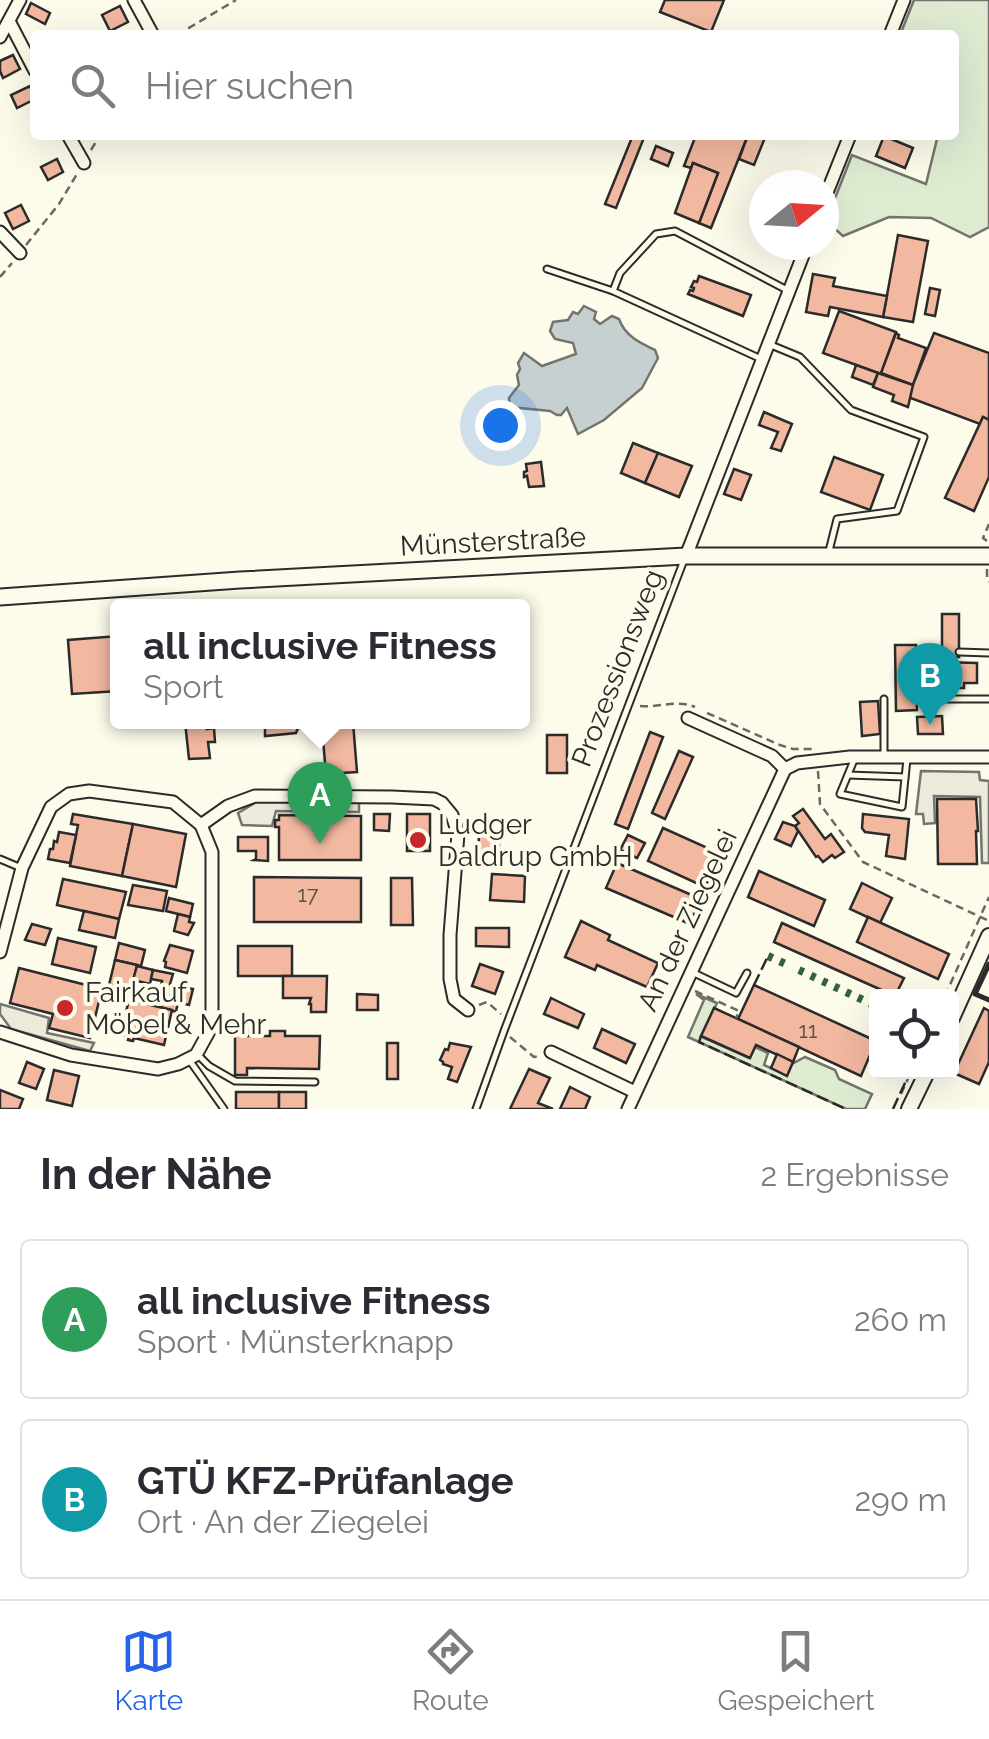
<!DOCTYPE html>
<html lang="de">
<head>
<meta charset="utf-8">
<style>
  body { margin:0; font-family:Raleway,sans-serif; background:#f7f7f7; color:#2b2b33 }
  .controls { position:absolute; right:30px; bottom:30px; display:grid; overflow:hidden; border-radius:10px; box-shadow:0 10px 40px #0002 }
  .controls button { width:90px; height:90px; display:grid; place-items:center; padding:0; border:0; border-bottom:2px solid #e1e1e2; background:#fff; color:#2b2b33; font:50px sans-serif }
  .compass { position:absolute; left:749px; top:170px; width:90px; height:90px; border-radius:50%; background:#fff; box-shadow:0 10px 40px #0002; rotate:72deg }
  .you { position:absolute; left:500px; top:425px; width:35px; height:35px; margin:-25px; border:8px solid #fff; border-radius:50%; background:#1a73e8; box-shadow:0 0 0 15px #1a73e833 }
  .badge { display:grid; place-items:center; width:65px; height:65px; border-radius:50%; background:#2563eb; color:#fff; font-size:32px; font-weight:700 }
  .pin { position:absolute; translate:-50% -82px; filter:drop-shadow(0 2px 5px #0008) }
  .pin::after { content:''; position:absolute; top:52px; width:35px; height:30px; background:inherit; clip-path:polygon(0 0,100% 0,50% 100%) }
  .popup { position:absolute; left:110px; top:599px; width:420px; height:130px; box-sizing:border-box; display:grid; place-content:center; border-radius:10px; background:#fff; filter:drop-shadow(0 2px 8px #0005); font-size:32px; white-space:nowrap; color:#7c7c81 }
  .popup b { font-size:38px; color:#2b2b33 }
  .popup::after { content:''; position:absolute; left:50%; top:100%; margin-left:-20px; border:20px solid transparent; border-top-color:#fff }
  .list { margin:0; padding:0; list-style:none }
  h2 { display:flex; justify-content:space-between; align-items:center; height:130px; margin:0; padding:0 40px; font-size:42px }
  h2 small { font-size:32px; font-weight:400; color:#7c7c81 }
  .list li { display:grid; grid-template-columns:65px 1fr auto; gap:30px; align-items:center; box-sizing:border-box; height:160px; margin:0 20px 20px; padding:0 20px; border:2px solid #e1e1e2; border-radius:10px }
  .list b { display:block; font-size:38px; white-space:nowrap }
  .list p { margin:0; font-size:32px; white-space:nowrap; color:#7c7c81 }
  .list em { font-size:32px; font-style:normal; color:#7c7c81 }
  .icon { flex:none; width:55px; height:55px; fill:none; stroke:currentColor; stroke-width:2; stroke-linecap:round; stroke-linejoin:round }
  .map { position:relative; flex:none; width:989px; height:1109px; overflow:hidden }
  .search { position:absolute; background:#fff; box-shadow:0 10px 40px #0002; left:30px; right:30px; top:30px; height:110px; display:flex; align-items:center; gap:25px; box-sizing:border-box; padding:0 35px; border-radius:10px; color:#7c7c81; font-size:38px }
  .sheet { height:490px; background:#fff }
  nav { display:flex; justify-content:space-around; align-items:center; box-sizing:border-box; height:140px; border-top:2px solid #e1e1e2; background:#fff; font-size:28px; color:#7c7c81 }
  nav a { display:grid; justify-items:center; gap:5px }
  nav .on { color:#2563eb }
  .map>svg:first-child { display:block }
</style>
</head>
<body>
<div class="map">
<svg width="989" height="1109" viewBox="0 0 989 1109">
  <rect width="100%" height="100%" fill="#fdfbea"/>
  <!-- green -->
  <g fill="#deebd1" stroke="#74746e" stroke-width="2.5">
    <polygon points="914,0 989,0 989,227 970,237 931,218 889,217 843,236 826,221 852,155 926,184 937,139 928,135 954,135 954,35 900,35"/>
    <polygon points="696,994 717,1003 702,1037 749,1058 755,1047 768,1053 764,1065 786,1075 792,1064 805,1057 835,1070 839,1079 872,1094 865,1109 846,1109 688,1037 704,1000"/>
  </g>
  <!-- parking -->
  <g fill="#eceadb" stroke="#74746e" stroke-width="2.5">
    <polygon points="921,771 979,772 980,780 989,781 989,863 982,863 980,797 934,796 935,823 924,824 923,814 916,814"/>
    <polygon points="258,801 359,801 359,812 276,811 272,826 242,825 238,813"/>
    <polygon points="0,1004 49,1018 47,1033 94,1043 90,1051 11,1029 0,1014"/>
  </g>
  <!-- water -->
  <path fill="#c7d0d0" stroke="#74746e" stroke-width="2.5" d="M584 306 596 312 594 319 600 324 612 316 619 319C625 336 640 343 655 350L658 358 642 388 604 420 578 434 567 408 561 415H557L550 411 510 407 509 398 519 385 517 375 520 369 518 363 524 353 542 366 576 354 573 343 555 339 550 331 553 322 568 320 573 312 578 314Z"/>
  <!-- building -->
  <g fill="#f2b8a0" stroke="#2b2b2b" stroke-width="2.5">
    <polygon points="665,0 724,0 711,32 660,12"/>
    <polygon points="31,3 50,13 45,24 26,14"/>
    <polygon points="120,6 128,22 110,31 102,15"/>
    <polygon points="13,55 20,69 3,78 0,71 0,61"/>
    <polygon points="30,86 35,99 17,108 11,95"/>
    <polygon points="633,135 645,135 616,208 605,204"/>
    <polygon points="696,135 748,135 711,228 699,223 718,173 693,163 691,168 684,166"/>
    <polygon points="748,135 766,135 754,165 739,159"/>
    <polygon points="884,136 913,148 905,168 876,156"/>
    <polygon points="656,146 673,153 668,166 651,159"/>
    <polygon points="57,159 63,172 48,180 41,167"/>
    <polygon points="693,163 718,173 699,223 675,213"/>
    <polygon points="21,205 29,221 13,229 5,213"/>
    <polygon points="898,235 928,241 913,322 883,317"/>
    <polygon points="813,274 835,278 833,286 887,296 883,317 830,307 828,316 806,312"/>
    <polygon points="699,276 751,295 743,316 688,294 690,290 693,291 694,288 691,287 694,281 697,282"/>
    <polygon points="930,288 940,290 935,316 925,314"/>
    <polygon points="839,311 896,332 881,374 823,353"/>
    <polygon points="896,333 899,335 898,338 926,348 913,385 881,373"/>
    <polygon points="934,333 989,353 989,420 983,417 980,424 908,397"/>
    <polygon points="856,365 878,373 873,385 852,377"/>
    <polygon points="878,373 913,385 908,407 892,401 894,395 873,387"/>
    <polygon points="764,412 792,424 781,451 771,448 778,432 759,425"/>
    <polygon points="983,417 989,420 989,477 974,511 945,498"/>
    <polygon points="633,443 658,453 645,483 621,473"/>
    <polygon points="658,453 692,466 679,497 645,483"/>
    <polygon points="834,457 883,475 870,510 821,492"/>
    <polygon points="541,462 544,486 529,487 527,476 524,477 524,472 527,471 526,464"/>
    <polygon points="734,469 751,475 741,500 724,494"/>
    <rect x="942" y="614" width="17" height="43"/>
    <polygon points="118,636 118,691 72,694 68,640"/>
    <polygon points="895,645 916,645 917,710 896,711"/>
    <polygon points="940,662 977,663 977,683 964,683 964,688 940,688"/>
    <polygon points="878,701 880,734 862,736 860,702"/>
    <polygon points="942,716 943,734 918,734 917,717"/>
    <polygon points="185,722 207,722 207,729 214,728 215,742 208,742 210,758 189,759"/>
    <polygon points="265,722 358,722 353,722 357,772 326,774 322,728 298,728 296,733 265,736"/>
    <polygon points="650,732 663,737 628,829 615,824"/>
    <rect x="547" y="735" width="20" height="38"/>
    <polygon points="679,751 693,757 665,819 652,813"/>
    <polygon points="937,799 976,799 978,831 976,831 977,864 938,864"/>
    <polygon points="803,809 825,839 831,834 844,852 835,858 832,855 823,862 818,856 816,857 795,826 799,823 793,816"/>
    <polygon points="73,814 133,824 122,876 70,866 78,825 71,824"/>
    <polygon points="374,814 390,814 389,831 374,830"/>
    <rect x="407" y="814" width="23" height="37"/>
    <polygon points="863,814 909,819 905,859 886,856 889,835 865,832 862,828"/>
    <polygon points="279,815 361,816 361,860 279,860 279,827 275,827 275,820 279,820"/>
    <polygon points="783,822 795,826 798,831 791,846 775,839"/>
    <polygon points="133,824 186,834 176,887 122,876"/>
    <polygon points="663,828 721,854 705,887 648,861"/>
    <polygon points="59,832 76,835 70,863 48,859 50,849 53,849 54,841 57,842"/>
    <polygon points="487,834 499,835 499,854 478,854 479,835"/>
    <polygon points="628,835 645,843 637,858 620,850"/>
    <polygon points="238,837 268,837 268,861 254,860 256,859 256,851 238,851"/>
    <polygon points="617,863 701,899 690,924 606,888"/>
    <polygon points="759,871 825,900 814,926 748,897"/>
    <polygon points="492,874 525,876 524,902 490,900"/>
    <polygon points="254,877 361,878 361,922 254,922"/>
    <polygon points="391,878 412,878 413,925 391,925"/>
    <polygon points="63,879 126,892 119,919 57,905"/>
    <polygon points="862,883 892,898 880,923 850,909"/>
    <polygon points="133,885 167,891 163,911 128,905"/>
    <polygon points="169,898 193,904 190,917 166,911"/>
    <polygon points="84,911 119,919 115,938 79,930"/>
    <polygon points="178,914 190,917 189,922 194,923 188,935 174,931"/>
    <polygon points="868,917 949,954 938,979 857,942"/>
    <polygon points="581,921 610,935 608,940 658,963 647,987 597,965 595,970 565,957"/>
    <polygon points="782,923 904,978 895,996 774,942"/>
    <polygon points="32,924 51,929 45,945 25,940"/>
    <polygon points="476,928 509,928 509,947 476,946"/>
    <polygon points="58,938 96,947 90,973 52,964"/>
    <polygon points="119,943 145,950 141,966 115,960"/>
    <polygon points="170,945 193,951 187,973 165,967 166,962 164,961"/>
    <rect x="238" y="946" width="54" height="30"/>
    <polygon points="115,960 137,965 131,991 109,985"/>
    <polygon points="480,964 503,972 495,994 472,986"/>
    <polygon points="137,966 153,970 150,984 133,980"/>
    <polygon points="19,968 102,989 90,1038 49,1028 53,1014 10,1003"/>
    <polygon points="153,970 173,974 170,984 193,989 189,1005 178,1002 176,1012 156,1006 162,981 151,979"/>
    <polygon points="283,976 327,976 326,1012 311,1012 311,1004 309,1004 311,998 283,998"/>
    <polygon points="754,985 876,1041 861,1076 738,1019"/>
    <polygon points="357,994 378,995 378,1010 357,1010"/>
    <polygon points="551,998 584,1014 578,1028 544,1014"/>
    <polygon points="129,1000 172,1010 164,1045 134,1038 133,1041 128,1040 129,1036 120,1034"/>
    <polygon points="714,1008 799,1047 793,1062 756,1045 750,1058 701,1036"/>
    <polygon points="984,1008 989,1011 989,1062 979,1084 954,1073"/>
    <polygon points="235,1029 247,1029 247,1036 270,1036 270,1031 285,1031 285,1036 320,1036 319,1069 247,1068 247,1075 235,1075"/>
    <polygon points="602,1029 635,1044 626,1063 594,1048"/>
    <rect x="387" y="1043" width="11" height="36"/>
    <polygon points="450,1043 471,1047 457,1082 448,1079 452,1067 443,1064 443,1062 440,1060 445,1049 448,1050"/>
    <polygon points="777,1054 793,1062 787,1076 771,1068"/>
    <polygon points="27,1062 44,1069 36,1089 19,1083"/>
    <polygon points="529,1069 550,1078 538,1103 553,1109 510,1109"/>
    <polygon points="54,1070 79,1076 72,1106 47,1100"/>
    <polygon points="570,1087 590,1097 585,1109 560,1109"/>
    <polygon points="0,1090 23,1099 19,1109 0,1109"/>
    <rect x="236" y="1092" width="43" height="17"/>
    <rect x="279" y="1092" width="27" height="17"/>
  </g>
  <g fill="none" stroke-linecap="round" stroke-linejoin="round">
    <!-- service casing -->
    <g stroke="#2b2b2b" stroke-width="9">
      <g id="service">
        <polyline points="547,269 613,291"/>
        <polyline points="771,345 800,357 851,410 924,437 897,511 837,519 828,555"/>
        <polyline points="759,358 613,291 620,273 656,234 675,231 787,290"/>
        <polyline points="942,652 932,652 933,699 989,699"/>
        <polyline points="959,652 989,653"/>
        <polyline points="884,756 884,699"/>
        <polyline points="854,760 840,794 902,807 907,759"/>
        <polyline points="848,775 905,777"/>
        <polyline points="0,859 19,867"/>
        <polyline points="694,973 736,993 747,973"/>
        <polyline points="199,1056 209,1066 235,1081 315,1082"/>
        <polyline points="190,1061 224,1109"/>
        <polyline points="476,1109 504,1031 684,560"/>
      </g>
    </g>
    <!-- minor casing -->
    <g stroke="#2b2b2b" stroke-width="15">
      <g id="minor">
        <polyline points="134,0 153,35"/>
        <polyline points="9,21 35,71"/>
        <polyline points="890,35 904,0"/>
        <polyline points="0,37 20,0"/>
        <polyline points="68,135 84,163"/>
        <polyline points="824,200 850,135"/>
        <polyline points="0,232 20,253"/>
        <polyline points="686,556 807,245"/>
        <polyline points="688,718 772,756 785,769"/>
        <polyline points="201,825 228,806 255,796 392,797 434,799 442,803 452,815 458,834 450,935 450,979 454,999 468,1010"/>
        <polyline points="0,952 22,868 51,807 69,794 89,791 173,802 201,825 212,852 212,1026 196,1055 178,1064 158,1069 71,1055 0,1032"/>
        <polyline points="551,1052 635,1092"/>
        <polyline points="628,1109 785,769 797,763 850,757 989,757"/>
      </g>
    </g>
    <!-- tertiary casing -->
    <g stroke="#2b2b2b" stroke-width="18">
      <g id="tertiary">
        <polyline points="952,1018 989,936"/>
        <polyline points="909,1109 927,1072"/>
      </g>
    </g>
    <!-- secondary casing -->
    <g stroke="#2b2b2b" stroke-width="19">
      <polyline id="secondary" points="0,597 240,580 686,556 989,556"/>
    </g>
    <!-- path -->
    <g stroke="#6a6964" stroke-width="2.5" stroke-dasharray="8 5" stroke-linecap="butt">
      <polyline points="177,35 236,0"/>
      <polyline points="91,150 100,135"/>
      <polyline points="26,245 59,204 77,174"/>
      <polyline points="0,277 12,263"/>
      <polyline points="987,541 983,538 989,524"/>
      <polyline points="987,569 987,579 989,582"/>
      <path d="M640 706C660 708 676 699 695 707"/>
      <polyline points="707,713 780,745 793,749 816,749"/>
      <polyline points="818,771 820,804 863,862 989,921"/>
      <polyline points="695,991 739,1011 736,1018"/>
      <polyline points="945,996 989,897"/>
      <polyline points="479,1005 487,1002 501,1014"/>
      <polyline points="510,1037 534,1057 540,1056"/>
      <polyline points="901,1094 911,1072"/>
    </g>
    <!-- service -->
    <use href="#service" stroke="#fdfbea" stroke-width="5"/>
    <!-- minor -->
    <use href="#minor" stroke="#fdfbea" stroke-width="11"/>
    <!-- tertiary -->
    <use href="#tertiary" stroke="#fdfbea" stroke-width="14"/>
    <!-- secondary -->
    <use href="#secondary" stroke="#fdfbea" stroke-width="15"/>
    <!-- hedge -->
    <g stroke="#34623c" stroke-width="8" stroke-dasharray="5 8" stroke-linecap="butt">
      <polyline points="768,956 790,966"/>
      <polyline points="799,970 876,1006"/>
    </g>
    <!-- fence -->
    <g stroke="#2b2b2b" stroke-width="2.5" stroke-dasharray="12 5" stroke-linecap="butt">
      <polyline points="754,985 768,956"/>
      <polyline points="701,1036 699,1042 846,1109"/>
      <polyline points="893,1109 910,1072"/>
    </g>
    <!-- wall -->
    <polyline stroke="#2b2b2b" stroke-width="5" points="989,964 975,994 989,1000"/>
  </g>
  <!-- markers -->
  <g fill="#c62828" stroke="#fdfbea" stroke-width="4">
    <circle cx="418" cy="840" r="10"/>
    <circle cx="65" cy="1008" r="10"/>
  </g>
  <g text-anchor="middle" stroke-width="8" stroke-linejoin="round" paint-order="stroke">
    <!-- number labels -->
    <g font-size="22" fill="#5d4e48">
      <text x="308" y="902">17</text>
      <text x="808" y="1038">11</text>
    </g>
    <!-- street labels -->
    <g font-size="28" fill="#2b2b2b" stroke="#fdfbea">
      <text transform="translate(493 541) rotate(-3)" y="10">Münsterstraße</text>
      <text transform="translate(617 668) rotate(-69)" y="10">Prozessionsweg</text>
      <text transform="translate(687 920) rotate(-65)" y="10">An der Ziegelei</text>
    </g>
    <!-- poi labels -->
    <g font-size="28" fill="#2b2b2b" stroke="#fdfbea" text-anchor="start">
      <text x="438" y="834">Ludger<tspan x="438" dy="32">Daldrup GmbH</tspan></text>
      <text x="85" y="1002">Fairkauf<tspan x="85" dy="32">Möbel &amp; Mehr</tspan></text>
    </g>
  </g>
</svg>
<div class="controls">
<button><svg class="icon" aria-label="locate" viewBox="0 0 24 24"><circle cx="12" cy="12" r="6"/><path d="M12 2v4M12 18v4M2 12h4M18 12h4"/></svg></button>
</div>
<svg class="compass" viewBox="-18 -18 36 36"><path d="M0-13l5 13h-10z" fill="#e53935"/><path d="M0 13l5-13h-10z" fill="#7c7c81"/></svg>
<div class="you"></div>
<div class="pin badge" style="left:320px;top:844px;background:#2e9e5b">A</div>
<div class="popup"><b>all inclusive Fitness</b>Sport</div>
<div class="pin badge" style="left:930px;top:725px;background:#0f9aa8">B</div>
<div class="search"><svg class="icon" aria-label="search" viewBox="0 0 24 24"><circle cx="10" cy="10" r="6"/><path d="M15 15l6 6"/></svg>Hier suchen</div>
</div>
<section class="sheet">
<h2>In der Nähe<small>2 Ergebnisse</small></h2>
<ul class="list">
<li><span class="badge" style="background:#2e9e5b">A</span><div><b>all inclusive Fitness</b><p>Sport · Münsterknapp</p></div><em>260 m</em></li>
<li><span class="badge" style="background:#0f9aa8">B</span><div><b>GTÜ KFZ-Prüfanlage</b><p>Ort · An der Ziegelei</p></div><em>290 m</em></li>
</ul>
</section>
<nav>
<a class="on"><svg class="icon" aria-label="map" viewBox="0 0 24 24"><path d="M3 6l6-2 6 2 6-2v14l-6 2-6-2-6 2zM9 4v14M15 6v14"/></svg>Karte</a>
<a><svg class="icon" aria-label="directions" viewBox="0 0 24 24"><path d="M12 3l9 9-9 9-9-9zM9 14v-3h6M13 9l2 2-2 2"/></svg>Route</a>
<a><svg class="icon" aria-label="saved" viewBox="0 0 24 24"><path d="M7 4h10v16l-5-4-5 4z"/></svg>Gespeichert</a>
</nav>
</body>
</html>
